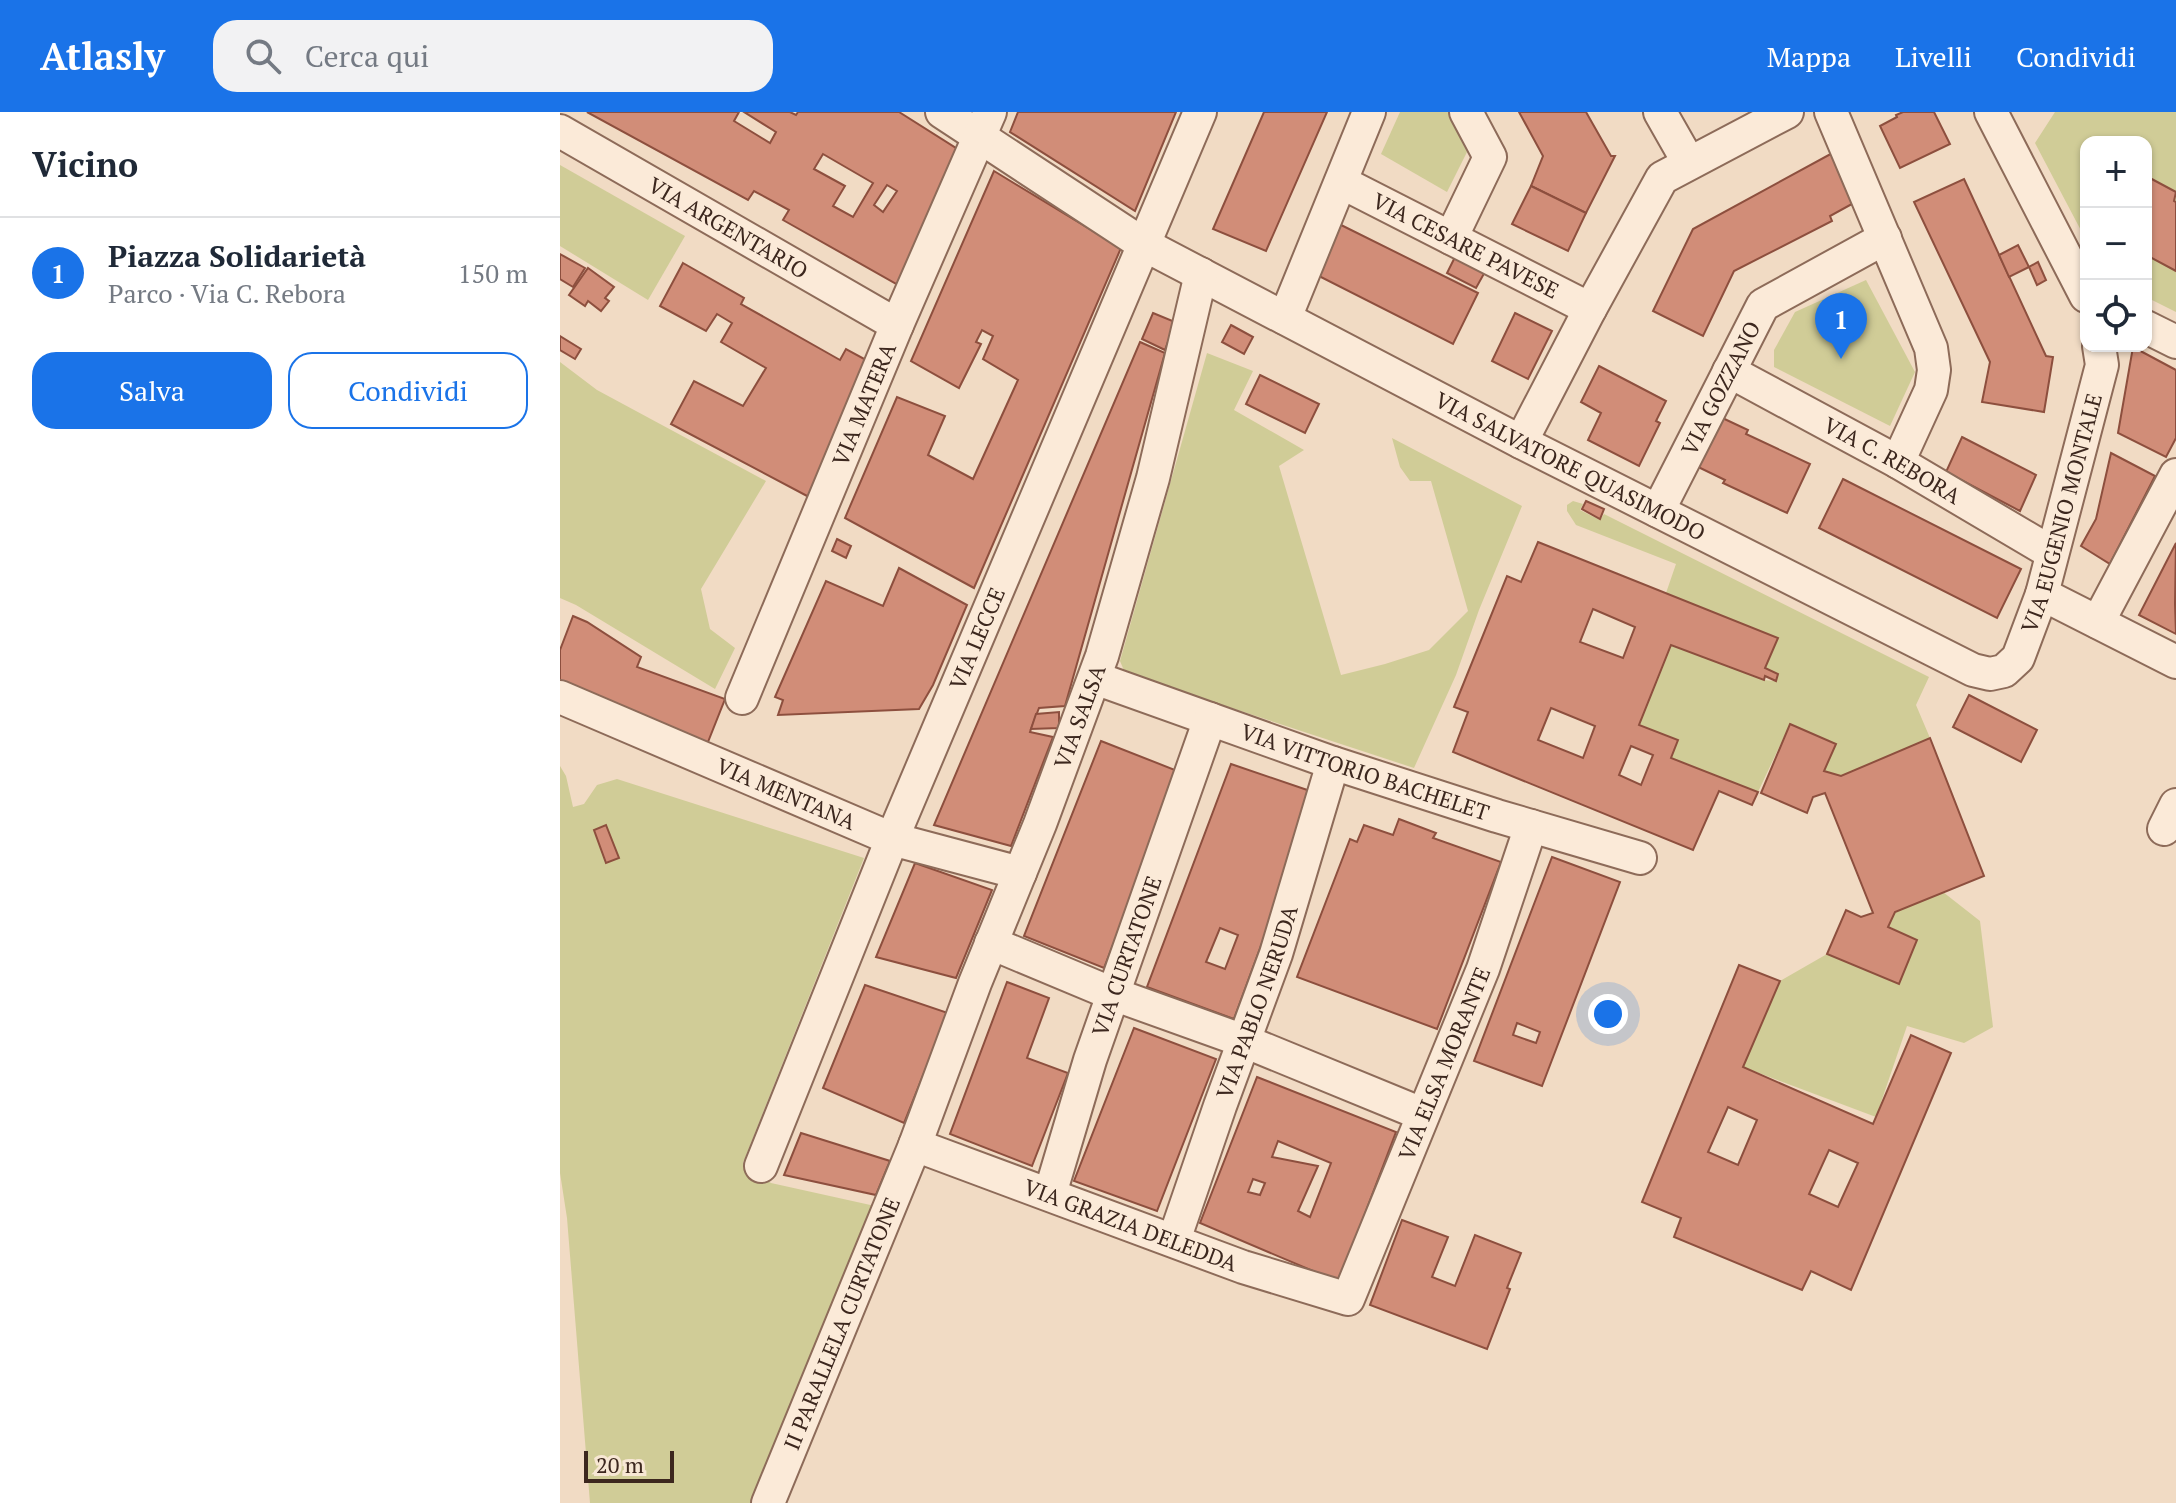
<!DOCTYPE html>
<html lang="it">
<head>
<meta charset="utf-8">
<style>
  body { margin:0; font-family:"PT Serif",serif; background:#f2f2f3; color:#1f2937 }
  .controls { position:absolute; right:24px; top:24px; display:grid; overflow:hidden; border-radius:16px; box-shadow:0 2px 6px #0004 }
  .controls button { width:72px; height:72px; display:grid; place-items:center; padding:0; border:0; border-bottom:2px solid #e0e1e3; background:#fff; color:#1f2937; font:40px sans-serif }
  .scale { position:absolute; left:24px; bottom:20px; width:90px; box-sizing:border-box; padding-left:8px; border:4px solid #3c271e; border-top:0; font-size:22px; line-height:28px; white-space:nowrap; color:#3c271e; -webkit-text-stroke:6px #f7e7d4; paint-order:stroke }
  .you { position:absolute; left:1048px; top:902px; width:28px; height:28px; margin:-20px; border:6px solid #fff; border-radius:50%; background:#1a73e8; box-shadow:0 0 0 12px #1a73e833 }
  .badge { display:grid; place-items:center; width:52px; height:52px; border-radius:50%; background:#1a73e8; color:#fff; font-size:26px; font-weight:700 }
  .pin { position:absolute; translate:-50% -66px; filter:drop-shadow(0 2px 4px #0008) }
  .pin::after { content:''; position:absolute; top:42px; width:28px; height:24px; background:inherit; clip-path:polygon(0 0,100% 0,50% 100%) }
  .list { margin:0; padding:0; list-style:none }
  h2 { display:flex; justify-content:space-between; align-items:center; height:104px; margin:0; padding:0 32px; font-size:34px }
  h2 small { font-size:26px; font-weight:400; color:#747a83 }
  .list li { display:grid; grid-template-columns:52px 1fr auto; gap:24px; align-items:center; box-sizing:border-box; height:112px; padding:0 32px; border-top:2px solid #e0e1e3 }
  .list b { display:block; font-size:30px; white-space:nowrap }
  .list p { margin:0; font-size:26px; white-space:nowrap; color:#747a83 }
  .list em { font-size:26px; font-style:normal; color:#747a83 }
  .actions { display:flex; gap:16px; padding:24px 32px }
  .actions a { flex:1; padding:18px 0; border:2px solid #1a73e8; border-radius:24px; text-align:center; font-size:28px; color:#1a73e8 }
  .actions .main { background:#1a73e8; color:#fff }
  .icon { flex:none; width:44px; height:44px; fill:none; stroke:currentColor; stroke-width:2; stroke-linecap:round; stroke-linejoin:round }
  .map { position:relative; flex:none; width:1616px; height:1391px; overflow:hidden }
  header { display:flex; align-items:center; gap:48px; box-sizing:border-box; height:112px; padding:0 40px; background:#1a73e8; color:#fff }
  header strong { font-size:38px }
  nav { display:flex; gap:44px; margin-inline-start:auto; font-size:28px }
  .search { width:560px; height:72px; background:#f2f2f3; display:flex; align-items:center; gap:20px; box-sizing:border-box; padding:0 28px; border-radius:24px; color:#747a83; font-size:30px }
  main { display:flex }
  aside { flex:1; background:#fff }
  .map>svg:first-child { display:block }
</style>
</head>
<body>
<header>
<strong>Atlasly</strong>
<div class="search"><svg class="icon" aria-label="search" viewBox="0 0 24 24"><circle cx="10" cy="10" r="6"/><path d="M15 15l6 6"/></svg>Cerca qui</div>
<nav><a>Mappa</a><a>Livelli</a><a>Condividi</a></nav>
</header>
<main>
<aside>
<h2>Vicino<small></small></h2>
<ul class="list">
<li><span class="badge">1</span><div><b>Piazza Solidarietà</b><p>Parco · Via C. Rebora</p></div><em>150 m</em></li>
</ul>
<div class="actions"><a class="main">Salva</a><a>Condividi</a></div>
</aside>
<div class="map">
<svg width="1616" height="1391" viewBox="0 0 1616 1391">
  <rect width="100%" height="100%" fill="#f1dbc4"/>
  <!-- green -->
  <g fill="#d0cc97">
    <polygon points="840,0 888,0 907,40 887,80 821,42"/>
    <polygon points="1495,0 1616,0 1616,200 1586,185 1586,30 1526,30 1526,128 1475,31"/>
    <polygon points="0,53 125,124 88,188 0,134"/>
    <polygon points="1306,168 1355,260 1330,314 1214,255 1214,238 1235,200"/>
    <polygon points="647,241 693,259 674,298 744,338 719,354 781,563 825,552 869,538 908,499 871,369 850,369 840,355 832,326 962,394 919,498 896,563 854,656 565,561 560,549"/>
    <polygon points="0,250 37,278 206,369 141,477 150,517 175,536 155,577 16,493 0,486"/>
    <polygon points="1013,389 1023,392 1020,398 1040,408 1044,402 1369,565 1356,593 1370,626 1281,664 1264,659 1275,632 1230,612 1198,680 1111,646 1079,613 1111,533 1204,568 1215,569 1218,562 1205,556 1217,526 1106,481 1116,452 1016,413 1007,399 1007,393"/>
    <polygon points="0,654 6,664 13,695 24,692 37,673 57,667 304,746 183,1051 211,1071 315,1094 200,1391 30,1391 7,1106 0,1061"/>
    <polygon points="1383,780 1420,809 1433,915 1404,931 1347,914 1316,1005 1183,955 1220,869 1267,842 1339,872 1357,828 1328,814 1335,800"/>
  </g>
  <!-- building -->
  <g fill="#d18d78" stroke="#8d4f3e" stroke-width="2" fill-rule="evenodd">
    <path d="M27 0H179L174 9 210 31 216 20 184 0H230L236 3 238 0H339L399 38 340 174 223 108 229 98 194 79 188 88ZM263 42 313 71 293 105 273 94 285 74 254 57ZM327 73 337 79 323 100 314 93Z"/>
    <polygon points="458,0 616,0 575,99 450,20"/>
    <polygon points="704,0 767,0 706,139 653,117"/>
    <polygon points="959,0 1026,0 1051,44 1055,44 1026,101 971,74 983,44"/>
    <polygon points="1343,0 1374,0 1390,32 1340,56 1320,14 1337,5 1336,3"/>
    <polygon points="1278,38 1301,87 1270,104 1272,109 1174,159 1143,224 1093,199 1133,117"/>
    <polygon points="434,59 561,136 414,476 285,406 337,285 385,304 368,343 413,367 458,268 423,247 433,224 422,218 416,230 421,232 399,276 351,249"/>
    <polygon points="1588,65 1616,80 1614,89 1616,90 1616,159 1586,143 1586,68"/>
    <polygon points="1404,67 1486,244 1493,245 1484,300 1422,290 1430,250 1354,90"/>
    <polygon points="971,74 1026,101 1008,139 952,112"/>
    <polygon points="771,108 918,181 893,232 749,159"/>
    <polygon points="1458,133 1469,155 1449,165 1439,143"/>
    <polygon points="0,142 25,156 13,175 0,167"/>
    <polygon points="896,143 926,158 916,176 887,161"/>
    <polygon points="1478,150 1486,168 1477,173 1469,155"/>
    <polygon points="123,151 184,186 181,192 280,248 286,237 308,249 249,385 111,312 134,269 183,294 206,256 161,230 172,211 157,202 146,219 100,194"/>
    <polygon points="28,156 54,175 45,186 49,189 41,199 28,189 25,194 9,183"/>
    <polygon points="593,201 615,210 605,238 582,227"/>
    <polygon points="955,201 992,219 968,267 932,249"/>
    <polygon points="671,213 693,225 684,242 662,230"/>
    <polygon points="0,224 21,237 15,247 0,238"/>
    <polygon points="580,230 605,241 505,594 479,596 471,617 470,620 493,625 451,734 374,713"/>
    <polygon points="1573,235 1616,258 1616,326 1606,345 1558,321"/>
    <polygon points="1039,254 1106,289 1096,309 1100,311 1079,354 1028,328 1041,301 1021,290"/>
    <polygon points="700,263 759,292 745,321 686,292"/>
    <polygon points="1156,303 1188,318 1186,322 1250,352 1227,401 1163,371 1165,368 1132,352"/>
    <polygon points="1402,325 1476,363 1460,399 1386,360"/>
    <polygon points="1551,341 1595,364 1550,452 1521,434 1536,407"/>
    <polygon points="1283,367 1461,457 1437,506 1259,416"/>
    <polygon points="1026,389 1044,397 1040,407 1022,397"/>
    <polygon points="277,427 291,434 286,446 272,439"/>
    <path d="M978 430 1218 526 1205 556 1218 562 1216 569 1205 564 1204 568 1111 533 1079 613 1118 628 1111 646 1198 680 1192 693 1159 679 1133 738 893 640 908 600 894 595 947 464 961 470ZM1033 497 1075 515 1063 546 1020 530ZM991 596 1035 614 1023 646 978 628ZM1071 634 1093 643 1081 673 1059 663Z"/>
    <polygon points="1616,431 1615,492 1616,522 1579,503"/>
    <polygon points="339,456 407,493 373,573 359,597 218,603 223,588 215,585 266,469 323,494"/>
    <polygon points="13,504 27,510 81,545 77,555 165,587 144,640 0,585 0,538"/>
    <polygon points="1409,583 1477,618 1461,650 1393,615"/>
    <polygon points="499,600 499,616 471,617 476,602"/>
    <polygon points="1230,612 1276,632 1264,659 1281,664 1370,626 1424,764 1335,800 1328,815 1357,828 1339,872 1267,842 1286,798 1301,805 1313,801 1265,681 1253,685 1247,701 1201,681"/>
    <polygon points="541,629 620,660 544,856 464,824"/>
    <path d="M671 652 756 681 747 709 674 907 587 875ZM660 816 678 823 665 857 646 850Z"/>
    <polygon points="839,707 876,721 873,726 941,750 877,917 737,865 790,727 797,730 804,713 833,723"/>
    <polygon points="46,713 59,746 46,751 34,718"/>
    <path d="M992 745 1060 770 982 974 914 949ZM957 911 980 920 976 931 953 923Z"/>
    <polygon points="355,751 432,778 396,866 316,845"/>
    <path d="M1179 853 1220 869 1183 955 1313 1012 1351 923 1391 941 1291 1178 1251 1159 1242 1178 1114 1125 1121 1106 1082 1090ZM1168 995 1197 1008 1178 1053 1148 1040ZM1269 1038 1298 1051 1278 1095 1249 1082Z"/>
    <polygon points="447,870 489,886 467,946 508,961 472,1054 390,1022"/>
    <polygon points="305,873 388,901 344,1011 263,976"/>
    <polygon points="574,916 656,947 597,1099 514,1069"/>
    <path d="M697 965 836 1020 779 1170 640 1111ZM718 1029 771 1051 750 1105 738 1099 758 1054 712 1045ZM693 1067 705 1071 700 1083 688 1080Z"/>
    <polygon points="241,1021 330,1049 316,1083 224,1063"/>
    <polygon points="842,1108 888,1125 872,1165 895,1174 915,1123 961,1141 947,1176 950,1177 927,1237 810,1193"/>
  </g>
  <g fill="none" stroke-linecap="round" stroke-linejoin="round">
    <!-- minor casing -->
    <g stroke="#8d6b59" stroke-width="36">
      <g id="minor">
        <path id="s1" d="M382 0 583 132 961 330 1413 558 1430 562 1444 559 1458 546 1482 482 1542 253 1539 234"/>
        <polyline points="1100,0 1129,51"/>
        <polyline points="1271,0 1371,236 1374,258 1371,278 1338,350"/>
        <polyline points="1431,0 1526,184"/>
        <path id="s2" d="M0 19 337 213"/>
        <path id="s3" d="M781 70 1030 197"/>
        <polyline points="891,126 930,45 906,0"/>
        <polyline points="725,206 809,0"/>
        <polyline points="1586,215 1616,230"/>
        <path id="s4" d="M1169 259 1338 350 1492 441"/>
        <polyline points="961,330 1030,197 1102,66 1227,0"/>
        <path id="s5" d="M1098 399 1203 193 1325 126"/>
        <polyline points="1482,482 1616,550"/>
        <polyline points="1538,510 1616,363"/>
        <path id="s6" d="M535 566 773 651 937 704 1080 746"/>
        <path id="s7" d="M0 585 332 727 460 761"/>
        <path id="s8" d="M182 586 337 213 430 0"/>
        <polyline points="1604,717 1616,693"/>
        <polyline points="431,831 553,882 684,929 862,1002"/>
        <path id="s9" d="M355 1033 683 1155 788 1187 923 857 971 714"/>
        <path id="s10" d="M201 1054 332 727 640 0"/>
        <path id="s11" d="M490 1082 530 948 650 607"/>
        <path id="s12" d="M614 1128 660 994 716 842 773 651"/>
        <path id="s13" d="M208 1391 355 1033 415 871 480 712 542 544 593 366 641 162"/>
      </g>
    </g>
    <!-- minor -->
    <use href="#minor" stroke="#fbead8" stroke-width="32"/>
  </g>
  <g text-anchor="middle" stroke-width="6" stroke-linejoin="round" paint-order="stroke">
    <!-- street labels -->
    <g font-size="22" fill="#3c271e" stroke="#f7e7d4">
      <text dy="8" stroke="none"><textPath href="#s2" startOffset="194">VIA ARGENTARIO</textPath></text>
      <text dy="8" stroke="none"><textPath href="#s3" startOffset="140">VIA CESARE PAVESE</textPath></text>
      <text dy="8" stroke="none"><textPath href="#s5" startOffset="138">VIA GOZZANO</textPath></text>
      <text dy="8" stroke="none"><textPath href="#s8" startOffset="318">VIA MATERA</textPath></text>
      <text dy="8" stroke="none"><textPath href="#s4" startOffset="186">VIA C. REBORA</textPath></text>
      <text dy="8" stroke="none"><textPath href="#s1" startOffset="722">VIA SALVATORE QUASIMODO</textPath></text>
      <text dy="8" stroke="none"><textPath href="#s1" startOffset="1376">VIA EUGENIO MONTALE</textPath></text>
      <text dy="8" stroke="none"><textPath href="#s10" startOffset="570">VIA LECCE</textPath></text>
      <text dy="8" stroke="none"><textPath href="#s13" startOffset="846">VIA SALSA</textPath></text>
      <text dy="8" stroke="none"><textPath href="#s6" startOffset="286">VIA VITTORIO BACHELET</textPath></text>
      <text dy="8" stroke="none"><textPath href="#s7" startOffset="246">VIA MENTANA</textPath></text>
      <text dy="8" stroke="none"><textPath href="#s11" startOffset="250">VIA CURTATONE</textPath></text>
      <text dy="8" stroke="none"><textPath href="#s12" startOffset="252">VIA PABLO NERUDA</textPath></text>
      <text dy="8" stroke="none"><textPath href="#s9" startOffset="714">VIA ELSA MORANTE</textPath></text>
      <text dy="8" stroke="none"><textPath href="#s9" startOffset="230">VIA GRAZIA DELEDDA</textPath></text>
      <text dy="8" stroke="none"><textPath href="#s13" startOffset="194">II PARALLELA CURTATONE</textPath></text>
    </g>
  </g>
</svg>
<div class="controls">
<button>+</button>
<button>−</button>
<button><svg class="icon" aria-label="locate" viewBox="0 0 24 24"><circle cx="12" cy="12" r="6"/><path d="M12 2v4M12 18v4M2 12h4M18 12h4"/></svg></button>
</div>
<div class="scale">20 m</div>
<div class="you"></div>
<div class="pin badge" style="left:1281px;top:247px">1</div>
</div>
</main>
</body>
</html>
